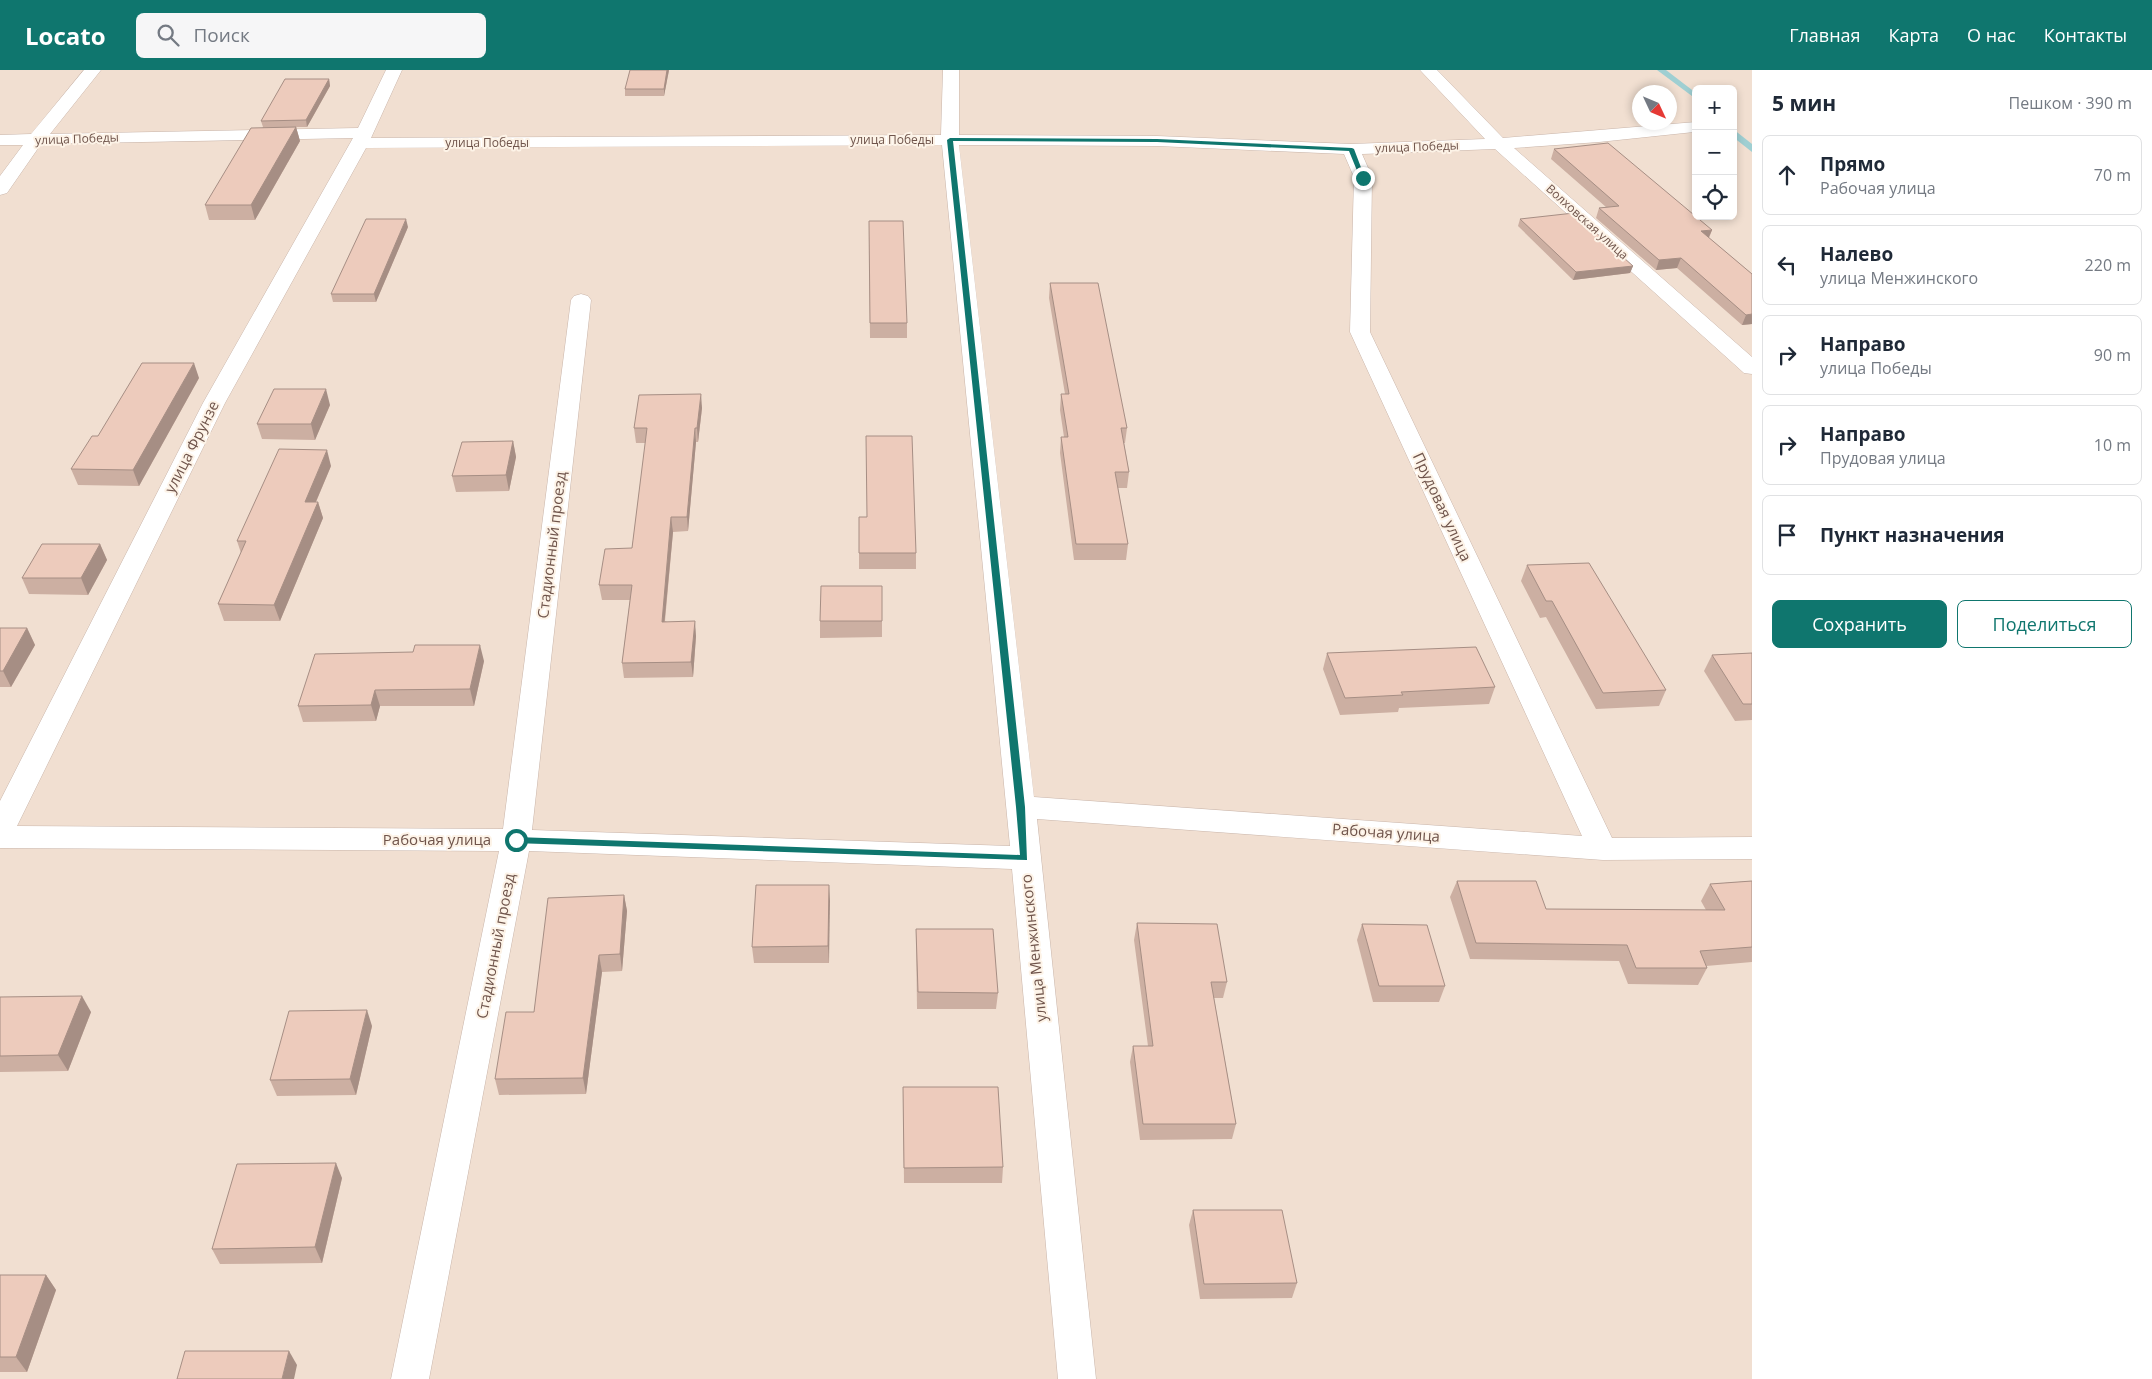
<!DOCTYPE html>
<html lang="ru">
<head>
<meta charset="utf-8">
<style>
  body { margin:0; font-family:"Open Sans",sans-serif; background:#f6f6f7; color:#1f2937 }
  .controls { position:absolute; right:15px; top:15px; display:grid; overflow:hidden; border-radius:8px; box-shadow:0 2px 8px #0003 }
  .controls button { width:45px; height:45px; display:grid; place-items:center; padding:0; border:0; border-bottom:1px solid #e0e1e3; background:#fff; color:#1f2937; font:25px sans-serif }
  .compass { position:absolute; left:1632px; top:15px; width:45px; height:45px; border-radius:50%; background:#fff; box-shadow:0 2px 8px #0003; rotate:134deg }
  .stop { position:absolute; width:15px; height:15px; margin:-11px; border:4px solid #0f766e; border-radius:50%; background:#fff }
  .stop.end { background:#0f766e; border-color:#fff; box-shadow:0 1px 5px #0008 }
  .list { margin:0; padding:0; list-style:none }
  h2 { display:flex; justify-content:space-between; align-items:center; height:65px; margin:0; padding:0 20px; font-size:21px }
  h2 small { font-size:16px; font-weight:400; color:#747a83 }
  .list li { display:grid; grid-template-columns:32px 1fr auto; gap:15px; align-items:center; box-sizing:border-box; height:80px; margin:0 10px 10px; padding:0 10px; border:1px solid #e0e1e3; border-radius:8px }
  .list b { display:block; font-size:19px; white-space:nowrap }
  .list p { margin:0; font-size:16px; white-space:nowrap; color:#747a83 }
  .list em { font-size:16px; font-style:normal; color:#747a83 }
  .actions { display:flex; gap:10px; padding:15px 20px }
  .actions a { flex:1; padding:11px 0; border:1px solid #0f766e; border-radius:8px; text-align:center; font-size:18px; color:#0f766e }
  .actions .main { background:#0f766e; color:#fff }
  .icon { flex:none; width:28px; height:28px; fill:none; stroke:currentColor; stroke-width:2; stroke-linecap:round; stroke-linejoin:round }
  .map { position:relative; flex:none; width:1752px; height:1309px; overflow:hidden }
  header { display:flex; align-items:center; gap:30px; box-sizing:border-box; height:70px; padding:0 25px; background:#0f766e; color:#fff }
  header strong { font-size:24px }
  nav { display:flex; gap:28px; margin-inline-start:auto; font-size:18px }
  .search { width:350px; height:45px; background:#f6f6f7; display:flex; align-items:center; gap:12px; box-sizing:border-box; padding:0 18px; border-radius:8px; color:#747a83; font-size:19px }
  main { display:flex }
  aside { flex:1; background:#fff }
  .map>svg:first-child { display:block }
</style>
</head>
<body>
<header>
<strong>Locato</strong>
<div class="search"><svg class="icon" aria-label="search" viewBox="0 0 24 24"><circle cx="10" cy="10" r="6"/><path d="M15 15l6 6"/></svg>Поиск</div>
<nav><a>Главная</a><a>Карта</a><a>О нас</a><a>Контакты</a></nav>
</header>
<main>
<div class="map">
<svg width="1752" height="1309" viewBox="0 0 1752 1309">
  <rect width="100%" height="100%" fill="#faeee2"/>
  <!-- residential -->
  <path fill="#f1dfd1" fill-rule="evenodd" d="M0 0H1752V1309H0ZM1696 19H1733V146H1696ZM1640 22H1670V52H1640Z"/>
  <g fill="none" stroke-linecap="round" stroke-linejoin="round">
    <!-- stream -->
    <g fill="#9fcfd2" fill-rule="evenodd">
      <polygon points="1657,0 1666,0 1696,23 1696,29"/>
      <polygon points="1733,59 1752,74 1752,82 1733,67"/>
    </g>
    <!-- minor casing -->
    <g stroke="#c9b5aa" stroke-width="1">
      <path id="minor" d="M84 0H101L50 64 358 58 386 0H402L371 68 941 65 943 0H959V65L1157 66 1351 74 1485 69 1420 0H1437L1503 68 1696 52V62H1694L1599 72 1514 78 1752 287V304L1744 303 1495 79 1362 84 1372 107 1370 262 1612 768 1752 767V789L1603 790 1037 749 1096 1309H1058L1012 799 529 781 429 1309H391L499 781 0 778V731L203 333 353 68 41 74 7 123 0 125V106L23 75H0V65L31 64ZM942 75 1010 776 532 760 591 230 588 226 581 224 574 226 571 230 503 759 17 756 225 333 366 78ZM959 75 1157 76 1344 84 1354 107 1350 262 1582 766 1034 727Z"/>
    </g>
    <!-- minor -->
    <use href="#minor" fill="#fff" fill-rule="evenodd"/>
  </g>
  <!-- wall -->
  <g fill="#ccafa2">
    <polygon points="669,0 664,26 625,26 625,19"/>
    <polygon points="329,9 330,16 307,57 296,57 300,71 255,150 209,150 205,135 263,57 261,51"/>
    <polygon points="1554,79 1712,160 1709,168 1752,204 1752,254 1742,255 1677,198 1656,200 1596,148 1599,138 1606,137 1551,89"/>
    <polygon points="1520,149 1633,196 1630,203 1573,210 1518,156"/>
    <polygon points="869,151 907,253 907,268 870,268"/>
    <polygon points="408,157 376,232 333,232 331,224"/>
    <polygon points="1050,213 1127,358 1125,373 1124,373 1129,402 1127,418 1118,418 1128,474 1126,490 1074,490 1060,383 1061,367 1064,367 1060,340 1061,324 1065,324 1049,228"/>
    <polygon points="199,308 139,416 78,415 71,399 98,366"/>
    <polygon points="330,335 315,370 262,369 257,354"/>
    <polygon points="702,338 698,372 696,372 688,461 673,462 665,551 696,566 693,607 624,608 622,593 630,530 602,530 599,515 632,478 646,373 636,373 634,358"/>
    <polygon points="513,371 516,387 509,421 456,422 452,406"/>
    <polygon points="331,396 316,432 318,432 323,448 280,551 224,551 218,534 241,483 237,471"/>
    <polygon points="859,447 916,483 916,499 859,499"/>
    <polygon points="100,474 107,490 88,525 29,524 22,508"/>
    <polygon points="1527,495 1666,620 1659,636 1596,639 1546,547 1540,548 1521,511"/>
    <polygon points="882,516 882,567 820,568 820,551"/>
    <polygon points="0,558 27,558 35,575 11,617 0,617"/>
    <polygon points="413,582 484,591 474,636 380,636 376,651 303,652 298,636"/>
    <polygon points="1327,583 1495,617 1489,634 1399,638 1398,642 1340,645 1323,599"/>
    <polygon points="1752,583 1752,650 1735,651 1704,601 1712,585"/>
    <polygon points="1457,811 1546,839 1706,840 1701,831 1710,814 1752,811 1752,892 1706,896 1707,898 1698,915 1628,914 1619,891 1470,889 1450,827"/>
    <polygon points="829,815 829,893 754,893 752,877"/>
    <polygon points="624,825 627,841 622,901 602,902 586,1024 499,1025 495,1009 534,942"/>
    <polygon points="1137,853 1227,912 1223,928 1214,928 1236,1054 1232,1069 1140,1070 1130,992 1133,976 1148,976 1134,870"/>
    <polygon points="1362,854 1445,916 1439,932 1373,932 1357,870"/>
    <polygon points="916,859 998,923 996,939 917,939"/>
    <polygon points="0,927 91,942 68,1001 0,1002"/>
    <polygon points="372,956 356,1025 277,1026 270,1010"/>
    <polygon points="903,1017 1003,1097 1002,1113 904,1113"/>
    <polygon points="342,1108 322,1193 220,1194 212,1179"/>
    <polygon points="1193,1140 1297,1213 1292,1228 1200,1229 1189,1155"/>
    <polygon points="0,1205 46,1205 56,1220 27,1302 0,1302"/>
  </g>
  <!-- shaded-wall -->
  <g fill="#a68e84">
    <polygon points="667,0 669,0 664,26 664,19"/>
    <polygon points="329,9 330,16 307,57 306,50"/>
    <polygon points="296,57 300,71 255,150 251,135"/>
    <polygon points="406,149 408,157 376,232 374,224"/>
    <polygon points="1712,160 1708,169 1701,161"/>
    <polygon points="1681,188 1677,198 1656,200 1659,190"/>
    <polygon points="1633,196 1630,203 1573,210 1576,202"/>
    <polygon points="1752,244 1752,254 1742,255 1746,245"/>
    <polygon points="194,293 199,308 139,416 133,400"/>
    <polygon points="326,319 330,335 315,370 311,354"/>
    <polygon points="701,324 702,338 698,372 697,358"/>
    <polygon points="695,358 696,372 688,461 687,447"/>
    <polygon points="513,371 516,387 509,421 506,405"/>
    <polygon points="327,380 331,396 309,448 305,432"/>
    <polygon points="318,432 323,448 280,551 274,535"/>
    <polygon points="671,447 673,462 663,567 662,552"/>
    <polygon points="100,474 107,490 88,525 81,508"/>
    <polygon points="695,551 696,566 693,607 691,592"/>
    <polygon points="27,558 35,575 11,617 3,601"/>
    <polygon points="480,575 484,591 474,636 470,619"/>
    <polygon points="375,620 380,636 376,651 371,635"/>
    <polygon points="829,815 830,831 829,893 828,876"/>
    <polygon points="624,825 627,841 622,901 620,884"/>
    <polygon points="599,885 602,902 586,1024 583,1008"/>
    <polygon points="82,926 91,942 68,1001 58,985"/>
    <polygon points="367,940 372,956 356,1025 350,1009"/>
    <polygon points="336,1093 342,1108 322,1193 315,1177"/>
    <polygon points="46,1205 56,1220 27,1302 16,1287"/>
    <polygon points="289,1281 297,1295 294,1309 282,1309"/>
  </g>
  <!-- building -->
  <g fill="#edcbbc" stroke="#a68e84">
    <polygon points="630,0 667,0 664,19 625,19"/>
    <polygon points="285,9 329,9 306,50 261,51"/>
    <polygon points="296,57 251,135 205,135 251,58"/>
    <polygon points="1608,73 1712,160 1701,161 1752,204 1752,244 1746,245 1681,188 1659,190 1599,138 1619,136 1554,79"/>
    <polygon points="1574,143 1633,196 1576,202 1520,149"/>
    <polygon points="366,149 406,149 374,224 331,224"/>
    <polygon points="869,151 903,151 907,253 870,253"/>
    <polygon points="1050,213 1098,213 1127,358 1121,358 1129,402 1115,402 1128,474 1076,474 1061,367 1068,367 1061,324 1069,324"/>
    <polygon points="142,293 194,293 133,400 71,399 92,366 98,366"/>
    <polygon points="274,319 326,319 311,354 257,354"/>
    <polygon points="701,324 697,358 695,358 687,447 671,447 662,552 695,551 691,592 622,593 632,515 599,515 605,479 632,478 647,358 634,358 639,325"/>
    <polygon points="866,366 912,366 916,483 859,483 859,447 867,447"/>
    <polygon points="513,371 506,405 452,406 462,372"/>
    <polygon points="279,379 327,380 305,432 318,432 274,535 218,534 246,471 237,471"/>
    <polygon points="42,474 100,474 81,508 22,508"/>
    <polygon points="1589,493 1666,620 1603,623 1552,531 1546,531 1527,495"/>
    <polygon points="821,516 882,516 882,551 820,551"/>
    <polygon points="0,558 27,558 3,601 0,601"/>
    <polygon points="415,575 480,575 470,619 375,620 371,635 298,636 315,584 413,582"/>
    <polygon points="1476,577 1495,617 1401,622 1403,625 1345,628 1327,583"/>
    <polygon points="1752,583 1752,634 1743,634 1712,585"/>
    <polygon points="1457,811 1536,811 1546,839 1725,840 1710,814 1752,811 1752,877 1700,881 1707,898 1636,898 1627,875 1476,873"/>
    <polygon points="756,815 829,815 828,876 752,877"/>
    <polygon points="624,825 620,884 599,885 583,1008 495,1009 506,942 534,942 548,828"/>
    <polygon points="1137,853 1217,854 1227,912 1211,912 1236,1054 1143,1054 1133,976 1153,976"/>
    <polygon points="1362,854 1427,855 1445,916 1379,916"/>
    <polygon points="916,859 993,859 998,923 918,922"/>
    <polygon points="82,926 58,985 0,986 0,927"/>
    <polygon points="367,940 350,1009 270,1010 289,941"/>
    <polygon points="903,1017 998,1017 1003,1097 904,1098"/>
    <polygon points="336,1093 315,1177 212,1179 237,1094"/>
    <polygon points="1193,1140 1282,1140 1297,1213 1204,1214"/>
    <polygon points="0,1205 46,1205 16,1287 0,1287"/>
    <polygon points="185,1281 289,1281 282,1309 177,1309"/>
  </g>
  <!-- route -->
  <polygon fill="#0f766e" points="950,68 1157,69 1352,78 1354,79 1365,108 1363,109 1360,108 1349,81 1157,72 953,71 1025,737 1027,790 513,773 512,770 516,767 1020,785 1016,737 947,70"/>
  <g text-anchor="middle" stroke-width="4" stroke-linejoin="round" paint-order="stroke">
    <!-- far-street labels -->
    <g font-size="12" fill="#6f544b" stroke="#fdf3e7">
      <text transform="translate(77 69) rotate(-2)" y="4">улица Победы</text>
      <text x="892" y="74">улица Победы</text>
      <text x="487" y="77">улица Победы</text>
      <text transform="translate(1417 77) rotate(-2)" y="4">улица Победы</text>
      <text transform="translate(1587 152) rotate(42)" y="4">Волховская улица</text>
    </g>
    <!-- street labels -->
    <g font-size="15" fill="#6f544b" stroke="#fdf3e7">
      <text transform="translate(192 377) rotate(-63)" y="5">улица Фрунзе</text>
      <text transform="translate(1442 437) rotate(65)" y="5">Прудовая улица</text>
      <text transform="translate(552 475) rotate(-83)" y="5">Стадионный проезд</text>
      <text transform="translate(1386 763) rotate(4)" y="5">Рабочая улица</text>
      <text x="437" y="775">Рабочая улица</text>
      <text transform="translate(496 876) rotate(-79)" y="5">Стадионный проезд</text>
      <text transform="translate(1034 878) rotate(-96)" y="5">улица Менжинского</text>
    </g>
  </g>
</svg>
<div class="controls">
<button>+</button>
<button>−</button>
<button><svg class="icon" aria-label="locate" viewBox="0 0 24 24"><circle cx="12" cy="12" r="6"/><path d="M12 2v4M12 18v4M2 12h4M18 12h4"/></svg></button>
</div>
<svg class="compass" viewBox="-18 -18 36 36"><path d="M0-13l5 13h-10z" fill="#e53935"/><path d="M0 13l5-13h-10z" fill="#747a83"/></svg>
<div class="stop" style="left:516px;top:770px"></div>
<div class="stop end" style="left:1363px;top:108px"></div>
</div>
<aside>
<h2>5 мин<small>Пешком · 390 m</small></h2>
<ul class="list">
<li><svg class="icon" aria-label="ahead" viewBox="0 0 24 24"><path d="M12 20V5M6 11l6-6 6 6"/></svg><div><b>Прямо</b><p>Рабочая улица</p></div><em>70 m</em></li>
<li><svg class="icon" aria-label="left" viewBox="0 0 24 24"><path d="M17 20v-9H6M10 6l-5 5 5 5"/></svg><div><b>Налево</b><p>улица Менжинского</p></div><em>220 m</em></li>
<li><svg class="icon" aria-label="right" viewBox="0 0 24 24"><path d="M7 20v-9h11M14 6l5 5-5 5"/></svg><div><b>Направо</b><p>улица Победы</p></div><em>90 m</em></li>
<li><svg class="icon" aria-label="right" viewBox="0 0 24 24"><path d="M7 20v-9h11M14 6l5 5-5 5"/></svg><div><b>Направо</b><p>Прудовая улица</p></div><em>10 m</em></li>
<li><svg class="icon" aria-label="arrive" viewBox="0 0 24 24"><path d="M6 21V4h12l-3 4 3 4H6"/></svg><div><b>Пункт назначения</b></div></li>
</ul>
<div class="actions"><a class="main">Сохранить</a><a>Поделиться</a></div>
</aside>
</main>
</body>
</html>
